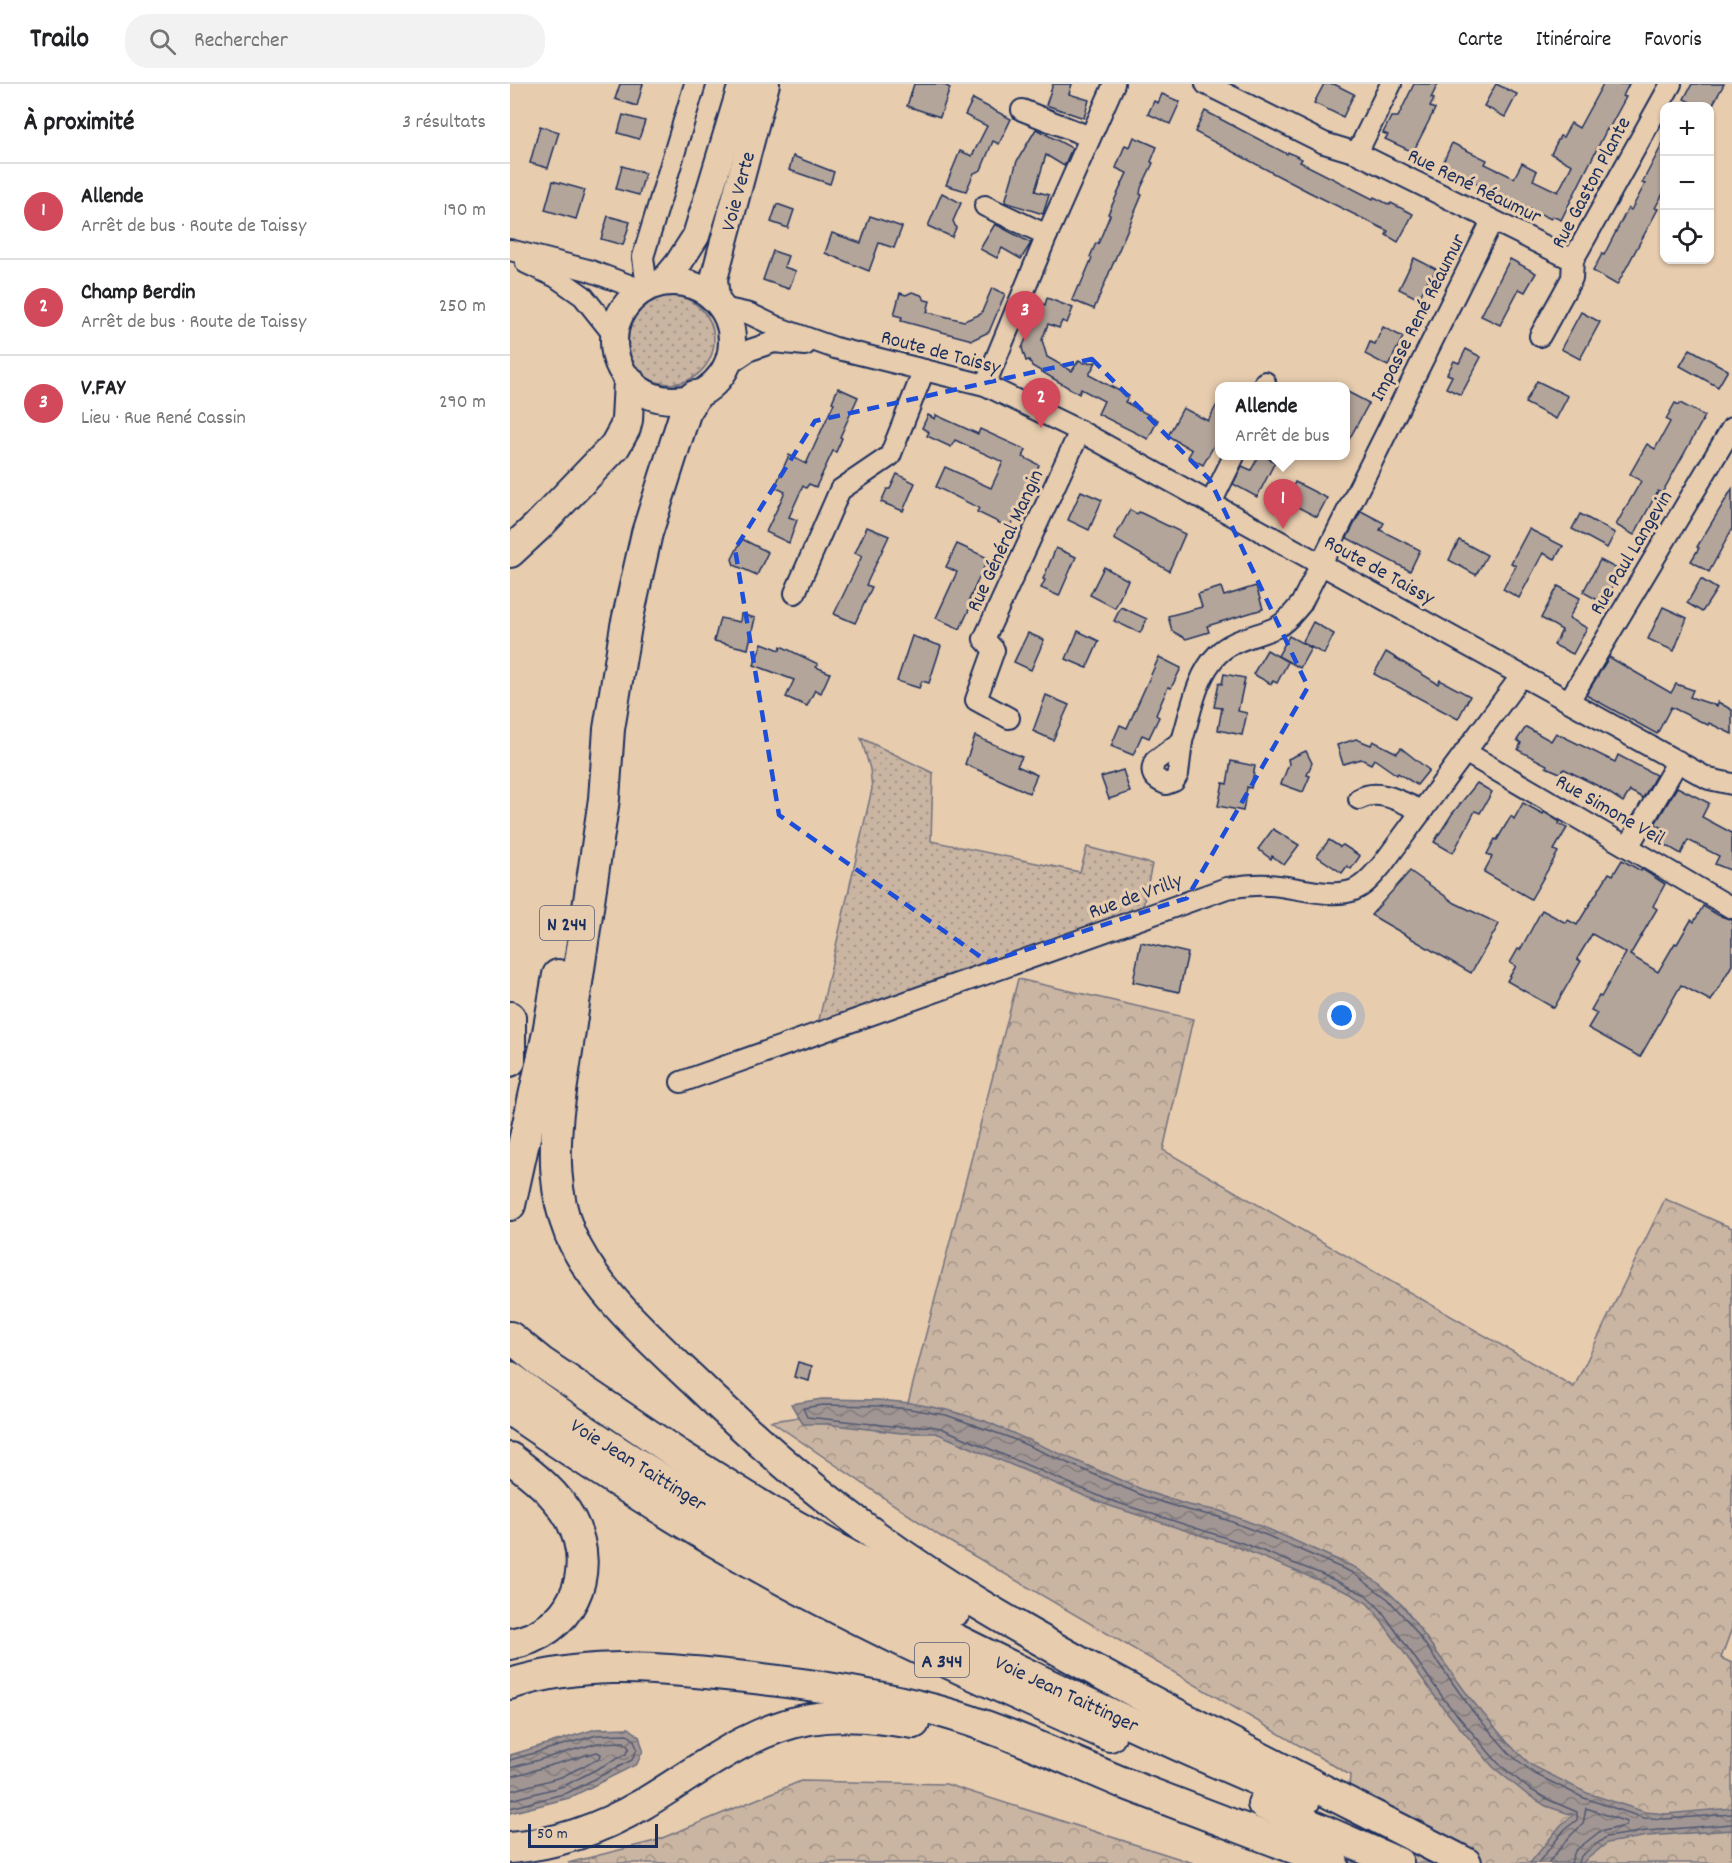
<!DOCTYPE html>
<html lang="fr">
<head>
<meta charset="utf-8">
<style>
  body { margin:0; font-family:Dekko,sans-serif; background:#f2f2f2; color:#202124 }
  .controls { position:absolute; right:18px; top:18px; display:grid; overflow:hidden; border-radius:12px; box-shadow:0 2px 4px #0004 }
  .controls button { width:54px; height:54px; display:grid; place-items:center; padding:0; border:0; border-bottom:2px solid #e0e0e0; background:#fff; color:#202124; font:30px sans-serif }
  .scale { position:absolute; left:18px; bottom:15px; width:130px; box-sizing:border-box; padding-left:6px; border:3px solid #1b2f5e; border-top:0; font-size:16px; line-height:21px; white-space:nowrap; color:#1b2f5e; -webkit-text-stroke:4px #e7ccae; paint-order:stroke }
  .you { position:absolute; left:832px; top:932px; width:21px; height:21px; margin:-15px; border:4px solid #fff; border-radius:50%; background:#1a73e8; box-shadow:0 0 0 9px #1a73e833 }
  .badge { display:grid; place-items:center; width:39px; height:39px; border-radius:50%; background:#d1495b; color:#fff; font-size:20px; font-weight:700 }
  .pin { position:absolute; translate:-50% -50px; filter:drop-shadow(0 2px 3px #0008) }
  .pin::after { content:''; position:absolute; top:32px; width:21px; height:18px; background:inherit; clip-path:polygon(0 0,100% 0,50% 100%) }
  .popup { position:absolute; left:705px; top:298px; width:135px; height:78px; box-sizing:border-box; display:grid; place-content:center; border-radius:12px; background:#fff; filter:drop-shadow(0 2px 4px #0005); font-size:20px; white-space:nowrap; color:#757577 }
  .popup b { font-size:22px; color:#202124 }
  .popup::after { content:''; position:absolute; left:50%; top:100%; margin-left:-12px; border:12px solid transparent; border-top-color:#fff }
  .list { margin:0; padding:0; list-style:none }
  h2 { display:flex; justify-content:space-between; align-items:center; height:78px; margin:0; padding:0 24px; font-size:26px }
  h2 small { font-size:20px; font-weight:400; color:#757577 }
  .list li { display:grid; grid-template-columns:39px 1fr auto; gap:18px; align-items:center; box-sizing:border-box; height:96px; padding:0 24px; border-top:2px solid #e0e0e0 }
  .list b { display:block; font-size:22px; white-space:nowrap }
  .list p { margin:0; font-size:20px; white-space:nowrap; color:#757577 }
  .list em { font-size:20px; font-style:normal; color:#757577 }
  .icon { flex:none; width:33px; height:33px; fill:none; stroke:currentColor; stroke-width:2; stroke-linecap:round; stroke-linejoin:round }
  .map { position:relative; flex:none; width:1222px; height:1779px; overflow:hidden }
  header { display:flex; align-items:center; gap:36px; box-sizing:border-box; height:84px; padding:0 30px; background:#fff; border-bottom:2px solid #e0e0e0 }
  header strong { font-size:28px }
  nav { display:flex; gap:33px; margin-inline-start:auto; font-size:21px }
  .search { width:420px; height:54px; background:#f2f2f2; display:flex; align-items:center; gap:15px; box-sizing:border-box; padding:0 21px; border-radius:24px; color:#757577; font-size:22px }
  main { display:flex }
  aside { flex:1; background:#fff }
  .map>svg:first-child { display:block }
</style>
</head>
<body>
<header>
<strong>Trailo</strong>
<div class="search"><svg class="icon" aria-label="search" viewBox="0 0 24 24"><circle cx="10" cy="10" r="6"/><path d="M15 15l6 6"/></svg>Rechercher</div>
<nav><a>Carte</a><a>Itinéraire</a><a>Favoris</a></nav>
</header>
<main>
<aside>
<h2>À proximité<small>3 résultats</small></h2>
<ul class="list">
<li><span class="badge">1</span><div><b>Allende</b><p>Arrêt de bus · Route de Taissy</p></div><em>190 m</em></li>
<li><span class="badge">2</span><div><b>Champ Berdin</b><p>Arrêt de bus · Route de Taissy</p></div><em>250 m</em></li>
<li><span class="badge">3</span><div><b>V.FAY</b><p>Lieu · Rue René Cassin</p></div><em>290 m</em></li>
</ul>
</aside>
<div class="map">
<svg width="1222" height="1779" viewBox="0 0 1222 1779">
  <defs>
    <pattern id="grass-dots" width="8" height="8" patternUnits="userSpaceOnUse" patternTransform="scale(1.5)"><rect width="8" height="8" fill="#cab5a2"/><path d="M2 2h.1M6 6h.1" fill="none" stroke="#a39487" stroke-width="1.8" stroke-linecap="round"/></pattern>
    <pattern id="forest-crowns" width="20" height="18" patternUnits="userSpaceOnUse" patternTransform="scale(1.5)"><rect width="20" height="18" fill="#cab5a2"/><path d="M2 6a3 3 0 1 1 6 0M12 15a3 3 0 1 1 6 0" fill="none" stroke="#a39487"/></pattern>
    <pattern id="water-waves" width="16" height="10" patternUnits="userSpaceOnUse" patternTransform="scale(1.5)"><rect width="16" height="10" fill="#a19693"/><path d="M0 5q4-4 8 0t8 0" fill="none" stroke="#827b7b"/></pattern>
  </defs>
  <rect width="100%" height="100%" fill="#e7ccae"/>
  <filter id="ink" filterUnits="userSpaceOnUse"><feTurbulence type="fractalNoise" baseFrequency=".0167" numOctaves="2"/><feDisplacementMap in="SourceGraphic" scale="12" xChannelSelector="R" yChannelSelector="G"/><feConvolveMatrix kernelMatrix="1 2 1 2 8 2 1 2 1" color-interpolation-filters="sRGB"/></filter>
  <g filter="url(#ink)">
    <!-- grass -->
    <g fill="url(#grass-dots)" stroke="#727280" stroke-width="1.5">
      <circle cx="160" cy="256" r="44"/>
      <polygon points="351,654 423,689 421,757 570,788 577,763 642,780 633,822 308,940 362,705 360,685"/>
    </g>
    <!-- forest -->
    <g fill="url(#forest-crowns)" stroke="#727280" stroke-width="1.5">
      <polygon points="508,895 683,935 653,1066 1064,1303 1155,1115 1222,1144 1222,1544 1211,1574 1222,1579 1222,1779 833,1779 840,1691 430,1452 261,1337 398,1319"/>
      <polygon points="291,1697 436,1700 683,1779 58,1779 145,1757"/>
    </g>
    <!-- water -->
    <g fill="url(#water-waves)" stroke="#6b6d7e" stroke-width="1.5">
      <polygon points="312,1315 368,1316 401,1319 437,1326 475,1337 638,1408 678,1421 710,1427 758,1445 846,1484 871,1501 893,1522 960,1614 998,1659 1021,1681 1077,1709 1135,1728 1156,1730 1222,1724 1222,1746 1138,1752 1097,1759 1072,1779 1020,1779 1051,1741 1063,1731 1036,1722 1015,1709 983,1683 931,1621 866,1529 857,1519 839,1509 730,1464 594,1420 426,1349 391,1349 316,1340 293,1340 281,1320"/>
      <polygon points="119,1644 129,1652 133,1666 127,1680 59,1714 0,1729 0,1671 86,1645"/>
    </g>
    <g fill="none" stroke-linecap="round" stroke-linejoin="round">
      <!-- shore -->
      <g stroke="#515873" stroke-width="1.5">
        <polyline points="0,1676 87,1651 117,1650 124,1656 127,1665 122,1676 57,1709 0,1724"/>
        <polyline points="0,1684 88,1659 114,1658 119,1664 116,1670 54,1702 0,1716"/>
        <polyline points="0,1693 87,1668 91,1670 90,1674 51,1693 0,1707"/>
        <polyline points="1028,1779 1055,1745 1067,1736 1067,1728 1039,1716 1018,1704 988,1679 936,1618 871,1526 856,1511 809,1489 732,1459 596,1415 431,1344 420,1342 391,1343 297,1333 293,1324 313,1321 368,1322 400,1325 436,1331 498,1353 636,1413 677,1426 709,1433 756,1451 843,1489 878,1515 902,1542 964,1629 1001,1671 1025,1690 1074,1714 1134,1734 1156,1735 1222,1730"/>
        <polyline points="1038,1779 1061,1751 1073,1740 1076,1724 1117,1738 1115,1742 1089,1748 1065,1767 1061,1779"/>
        <polyline points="1069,1779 1071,1772 1096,1753 1137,1747 1222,1740"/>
      </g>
    </g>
    <!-- building -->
    <g fill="#b4a59a" stroke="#1b2f5e" stroke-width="1.5">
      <polygon points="110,0 133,0 127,22 105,15"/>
      <polygon points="404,0 433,0 440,4 430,33 397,22"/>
      <polygon points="543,0 562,0 559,10 579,16 574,34 536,21"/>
      <polygon points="814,0 824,0 844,10 833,33 804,19"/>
      <polygon points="904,0 928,0 921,14 924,15 920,23 925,25 903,68 875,55 878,51 873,49 881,33 888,33"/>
      <polygon points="986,0 1007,10 995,33 974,22"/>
      <polygon points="1093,0 1119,0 1113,12 1116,13 1098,46 1097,45 1051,136 1042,132 1041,135 931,83 942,59 977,76 975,80 1004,94 1012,79 1027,87 1023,96 1048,108 1062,81 1041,70 1050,52 1053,53 1061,39 1069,44"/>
      <polygon points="1182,0 1214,0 1202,22 1188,22 1174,15"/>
      <polygon points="652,10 670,18 660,40 638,30 644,17 648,19"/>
      <polygon points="463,15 501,35 489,60 483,57 471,86 464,89 456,107 436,101 450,67 462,72 477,42 455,31"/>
      <polygon points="695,27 777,70 778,68 792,75 790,78 863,115 864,113 880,121 881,119 903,130 888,158 876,151 878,147 799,108 685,48"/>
      <polygon points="113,31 135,37 129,55 108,49"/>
      <polygon points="30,42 49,48 38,84 20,79"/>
      <polygon points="526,45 562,64 554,82 536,71 525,107 539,111 533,130 495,118 507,77"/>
      <polygon points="624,53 647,63 641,78 643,79 631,104 630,110 632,111 584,225 562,216 568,202 570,202 582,174 580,173 586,159 588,160 600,131 598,130 617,89 606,84 615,61 620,63"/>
      <polygon points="1155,55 1155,106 1145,124 1148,125 1107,201 1083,187 1092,170 1094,171 1118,124 1121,126 1135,100 1132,99"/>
      <polygon points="283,72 324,88 320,100 279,86"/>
      <polygon points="112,82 135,89 129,111 106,105"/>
      <polygon points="43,97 75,106 66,135 35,126"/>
      <polygon points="432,109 451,119 443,137 446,144 442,153 418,142"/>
      <polygon points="267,120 284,126 278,144 261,138"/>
      <polygon points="98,132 120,138 113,161 91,155"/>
      <polygon points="360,132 392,143 384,164 369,159 359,187 315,169 322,149 351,159"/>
      <polygon points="485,140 521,159 511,175 492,164 487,174 470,165"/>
      <polygon points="263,167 278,172 274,183 286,187 279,205 253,196"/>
      <polygon points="904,174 926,185 920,197 918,196 909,215 889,205"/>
      <polygon points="1000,175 1026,189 1015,208 1009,205 990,241 971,232"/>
      <polygon points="482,204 495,210 479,248 462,256 391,237 392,233 384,231 390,209 396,211 402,208 411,211 415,216 420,217 417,228 454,237 471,230"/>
      <polygon points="537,214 563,224 557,239 552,237 549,244 538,240 532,256 537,273 562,287 569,276 574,279 586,278 579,291 619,312 615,318 648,336 638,355 588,330 594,317 571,305 569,310 522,282 519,276 516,277 512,264 531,219 535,221"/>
      <polygon points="1071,228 1090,238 1070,275 1051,265"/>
      <polygon points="873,243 893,253 878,282 855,270 860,258 865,260"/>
      <polygon points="956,265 971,273 951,311 936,304 942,292 937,290 944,277 949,279"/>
      <polygon points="1180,265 1218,286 1208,303 1170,282"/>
      <polygon points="1027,297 1058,312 1046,335 1015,319"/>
      <polygon points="328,304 348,313 330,353 332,354 326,368 323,367 306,403 299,400 296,404 293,402 279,433 287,436 279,459 256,448 275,408 265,403 279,371 296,380 324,319 322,318"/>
      <polygon points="836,307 859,319 836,361"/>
      <polygon points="710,315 710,351 693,381 678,373 682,366 658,352 673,324 698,337"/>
      <polygon points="1165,319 1169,321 1170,319 1195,332 1152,409 1148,407 1124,451 1106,441 1131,397 1120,390 1137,360 1145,365 1160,338 1156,335"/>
      <polygon points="418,331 425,335 426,331 468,350 470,345 516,366 513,373 529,381 500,444 467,428 469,424 426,403 435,383 481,404 493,378 445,356 441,363 417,352 419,348 412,344"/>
      <polygon points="749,372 754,372 765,378 747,413 723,400 732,382 741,386"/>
      <polygon points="387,390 405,399 393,427 371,418 377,405 380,405"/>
      <polygon points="785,398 817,414 807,433 776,417"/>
      <polygon points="1222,405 1222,445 1199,488 1181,477 1189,464 1187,463"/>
      <polygon points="571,407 592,416 579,446 558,436"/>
      <polygon points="620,426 627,430 629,428 675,450 659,487 604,455"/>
      <polygon points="851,427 874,439 870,446 910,466 900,487 837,454"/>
      <polygon points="1070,430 1105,449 1097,464 1062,445"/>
      <polygon points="357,443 379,452 356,501 362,503 345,539 324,530 352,472 345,469"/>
      <polygon points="1019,445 1053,462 1045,475 1033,469 1009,514 993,505 1006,482 1001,479"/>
      <polygon points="232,455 258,468 247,491 224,481 222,475"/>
      <polygon points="949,456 977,471 966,491 939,476"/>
      <polygon points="447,460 478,474 459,516 463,517 450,545 426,534 447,488 436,483"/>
      <polygon points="546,464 566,473 549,512 531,504 535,496 533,495"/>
      <polygon points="1090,476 1111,487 1093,519 1073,508"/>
      <polygon points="594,483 618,496 605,524 580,511"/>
      <polygon points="1191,495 1207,505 1192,528 1177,519"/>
      <polygon points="746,502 753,525 697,542 699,548 676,555 662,547 658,532 692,523 688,510 711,503 714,512"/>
      <polygon points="1048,502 1070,514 1059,534 1077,544 1063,570 1044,561 1052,546 1031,534"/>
      <polygon points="611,523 637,535 630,549 604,537"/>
      <polygon points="1153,523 1177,534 1164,567 1138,555"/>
      <polygon points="231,530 245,534 238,565 204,557 210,534 230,538"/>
      <polygon points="803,538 824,550 814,570 793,559 801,564 790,584 768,572 779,552 792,559"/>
      <polygon points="568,547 589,557 577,584 556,575"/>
      <polygon points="518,549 534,556 521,586 504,578"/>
      <polygon points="402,552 431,562 419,599 412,597 409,604 387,597"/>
      <polygon points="252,559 270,566 271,562 308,580 306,583 320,589 311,609 305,606 297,622 276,613 284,596 244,581"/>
      <polygon points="757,566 778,578 767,599 763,597 761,600 743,590"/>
      <polygon points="876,568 928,600 930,596 960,612 948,635 864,590"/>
      <polygon points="649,573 671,584 661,604 658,603 646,631 649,633 639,654 632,651 623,671 601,662 610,641 617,644"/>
      <polygon points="1099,573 1161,609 1166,600 1183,606 1180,613 1207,622 1208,618 1222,626 1222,650 1199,639 1198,641 1161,623 1147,650 1076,611"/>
      <polygon points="714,590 735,594 728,627 737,629 732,651 708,646 712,624 704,623 709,599 712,600"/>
      <polygon points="536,611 559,621 543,656 523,647"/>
      <polygon points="1016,643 1041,657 1046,649 1105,678 1108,671 1146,691 1133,714 1120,707 1113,718 1090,703 1054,685 1050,689 1036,683 1037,681 1008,666 1011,659 1007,656"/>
      <polygon points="465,652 512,673 507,682 527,691 519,709 455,680"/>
      <polygon points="846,655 861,661 863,657 887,669 891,664 919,686 907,701 888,689 887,691 864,675 861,680 851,675 833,680 827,661"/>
      <polygon points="796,667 802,679 797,691 800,692 793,708 771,700 779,680 778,675"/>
      <polygon points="721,677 745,682 741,704 737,703 733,727 708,722 713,699 717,700"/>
      <polygon points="613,686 620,708 599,715 591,693"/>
      <polygon points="967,699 982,708 970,729 965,727 943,769 924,758 942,730"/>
      <polygon points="1167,703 1199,719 1192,733 1222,749 1222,787 1205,780 1209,772 1178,756 1171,770 1147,756 1153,744 1145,740"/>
      <polygon points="1013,719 1033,730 1034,728 1050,738 1049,740 1057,744 1044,766 1048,768 1021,815 974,788 982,773 977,770 985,755 987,756 1001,732 1004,735"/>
      <polygon points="763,745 789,761 774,781 762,772 761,775 748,765"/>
      <polygon points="819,756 830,763 833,761 850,772 841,785 837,782 832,789 807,772"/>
      <polygon points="1112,776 1131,787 1132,785 1155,800 1143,822 1147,825 1120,871 1148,888 1165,859 1167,860 1181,836 1184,838 1193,822 1208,831 1222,836 1222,881 1201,917 1171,901 1130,973 1078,944 1087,929 1081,926 1089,912 1091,913 1116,869 1082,850 1067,875 1071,877 1044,924 997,897 1006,882 1000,879 1008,865 1010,866 1032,826 1056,839 1058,836 1067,841 1099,789 1103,791"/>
      <polygon points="900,787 945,819 989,840 961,889 861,831"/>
      <polygon points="631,858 678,869 669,908 623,898"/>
      <polygon points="288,1278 302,1282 299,1297 284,1293"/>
    </g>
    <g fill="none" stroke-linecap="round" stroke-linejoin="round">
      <!-- minor casing -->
      <g stroke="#1b2f5e" stroke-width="24">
        <g id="minor">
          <polyline points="696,0 814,59 847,69 1063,176"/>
          <polyline points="512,26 580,53"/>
          <polyline points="847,69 881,0"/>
          <polyline points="475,122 537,151"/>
          <polyline points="0,166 78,186 132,206"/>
          <polyline points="16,179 46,193 73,212 104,251"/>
          <polyline points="137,204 133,173 185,0"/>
          <polyline points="212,224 240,230 269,244 325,264 475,301 570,347 1199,695 1222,700"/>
          <polyline points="1030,252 1062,194 1063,176 1161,0"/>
          <polyline points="216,282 240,266 264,258 295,261"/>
          <polyline points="475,301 537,151 604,0"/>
          <polyline points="755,302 755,298"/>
          <polyline points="701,419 724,372"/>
          <polyline points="285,509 330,406 380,372 414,286"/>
          <polyline points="1059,617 1222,344"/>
          <polyline points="499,634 466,616 484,566 474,555 570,347"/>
          <path d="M672 657C681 628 686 592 708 570 723 555 748 552 767 543 777 538 784 528 791 520L982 137"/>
          <path d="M672 657 668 690 664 697 656 700C644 695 639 690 645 677Z"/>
          <polyline points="955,668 1222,824"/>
          <path d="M849 715C869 703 893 719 912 727"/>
          <polyline points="1118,763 1168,677"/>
          <path d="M171 998 717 804C730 802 745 800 759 801 784 802 821 815 844 806 856 801 864 790 872 781L1012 591"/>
        </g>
      </g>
      <!-- major casing -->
      <g stroke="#1b2f5e" stroke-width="30">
        <g id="major">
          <polyline points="153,198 168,180 186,152 232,0"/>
          <circle cx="163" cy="257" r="59"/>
          <polyline points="206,215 204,195 256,0"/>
        </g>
      </g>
      <!-- highway casing -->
      <g stroke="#1b2f5e" stroke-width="34">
        <g id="highway">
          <path d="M185 312 175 329 137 449 116 542 99 645 94 715 48 1028C44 1070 44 1110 60 1150 84 1206 139 1254 183 1296 241 1352 301 1405 366 1452 433 1501 505 1542 577 1582 702 1651 830 1714 956 1779"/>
          <polyline points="0,468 27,443 105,362 115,344 117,336 119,297"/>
          <polyline points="0,933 0,977"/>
          <polyline points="0,1121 38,949 48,891"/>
          <polyline points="0,1253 31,1278 169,1371 261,1428 338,1471 446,1526"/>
          <path d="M0 1293C130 1390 272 1467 417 1541 541 1603 666 1663 795 1716"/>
          <path d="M0 1326C77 1379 156 1430 237 1476 354 1542 477 1598 600 1652"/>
          <path d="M0 1374C23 1391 47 1410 61 1436 89 1490 60 1550 0 1560"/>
          <path d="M0 1600C72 1578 133 1583 206 1590 280 1597 353 1607 425 1626 491 1644 553 1674 616 1700 685 1727 754 1753 823 1779"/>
          <polyline points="753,1720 888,1779"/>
          <path d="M0 1764C48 1760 92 1744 133 1720 187 1688 237 1646 300 1635 335 1629 369 1634 404 1639"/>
        </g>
      </g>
      <!-- minor -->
      <use href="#minor" stroke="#e7ccae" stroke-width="20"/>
      <!-- major -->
      <use href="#major" stroke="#e7ccae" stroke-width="26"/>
      <!-- highway -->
      <use href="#highway" stroke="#e7ccae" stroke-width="30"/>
    </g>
  </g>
  <!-- marked area -->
  <path fill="none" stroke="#1d4ed8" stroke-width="4.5" stroke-dasharray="12 8" stroke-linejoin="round" d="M582 275 700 396 798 603 677 814 478 878 269 731 225 465 305 337Z"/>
  <g text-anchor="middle" stroke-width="6" stroke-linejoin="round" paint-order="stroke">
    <!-- shield labels -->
    <g fill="#e7ccae" stroke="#585e76" stroke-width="1.5">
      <rect x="30" y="822" width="54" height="34" rx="4.5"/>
      <rect x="405" y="1559" width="54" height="34" rx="4.5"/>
    </g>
    <g font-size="20" font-weight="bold" fill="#1b2f5e">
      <text x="57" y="846">N 244</text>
      <text x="432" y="1583">A 344</text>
    </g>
    <!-- street labels -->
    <g font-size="21" fill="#1b2f5e" stroke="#e7ccae">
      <text transform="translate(1080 98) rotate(-62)" y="7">Rue Gaston Plante</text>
      <text transform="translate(965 101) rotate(26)" y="7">Rue René Réaumur</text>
      <text transform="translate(227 107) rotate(-75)" y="7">Voie Verte</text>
      <text transform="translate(907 233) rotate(-63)" y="7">Impasse René Réaumur</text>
      <text transform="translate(431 267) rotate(15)" y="7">Route de Taissy</text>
      <text transform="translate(494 456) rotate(-65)" y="7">Rue Général Mangin</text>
      <text transform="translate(1120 468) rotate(-59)" y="7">Rue Paul Langevin</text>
      <text transform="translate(870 485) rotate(29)" y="7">Route de Taissy</text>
      <text transform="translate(1101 725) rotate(30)" y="7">Rue Simone Veil</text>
      <text transform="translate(625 811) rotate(-20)" y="7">Rue de Vrilly</text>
      <text transform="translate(129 1380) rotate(32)" y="7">Voie Jean Taittinger</text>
      <text transform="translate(557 1609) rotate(25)" y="7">Voie Jean Taittinger</text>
    </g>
  </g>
</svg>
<div class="controls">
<button>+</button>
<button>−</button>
<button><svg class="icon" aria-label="locate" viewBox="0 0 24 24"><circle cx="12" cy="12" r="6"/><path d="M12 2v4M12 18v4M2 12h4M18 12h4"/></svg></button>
</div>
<div class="scale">50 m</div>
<div class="you"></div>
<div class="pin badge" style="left:773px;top:445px">1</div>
<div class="popup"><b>Allende</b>Arrêt de bus</div>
<div class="pin badge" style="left:531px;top:344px">2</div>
<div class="pin badge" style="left:515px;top:257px">3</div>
</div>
</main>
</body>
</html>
